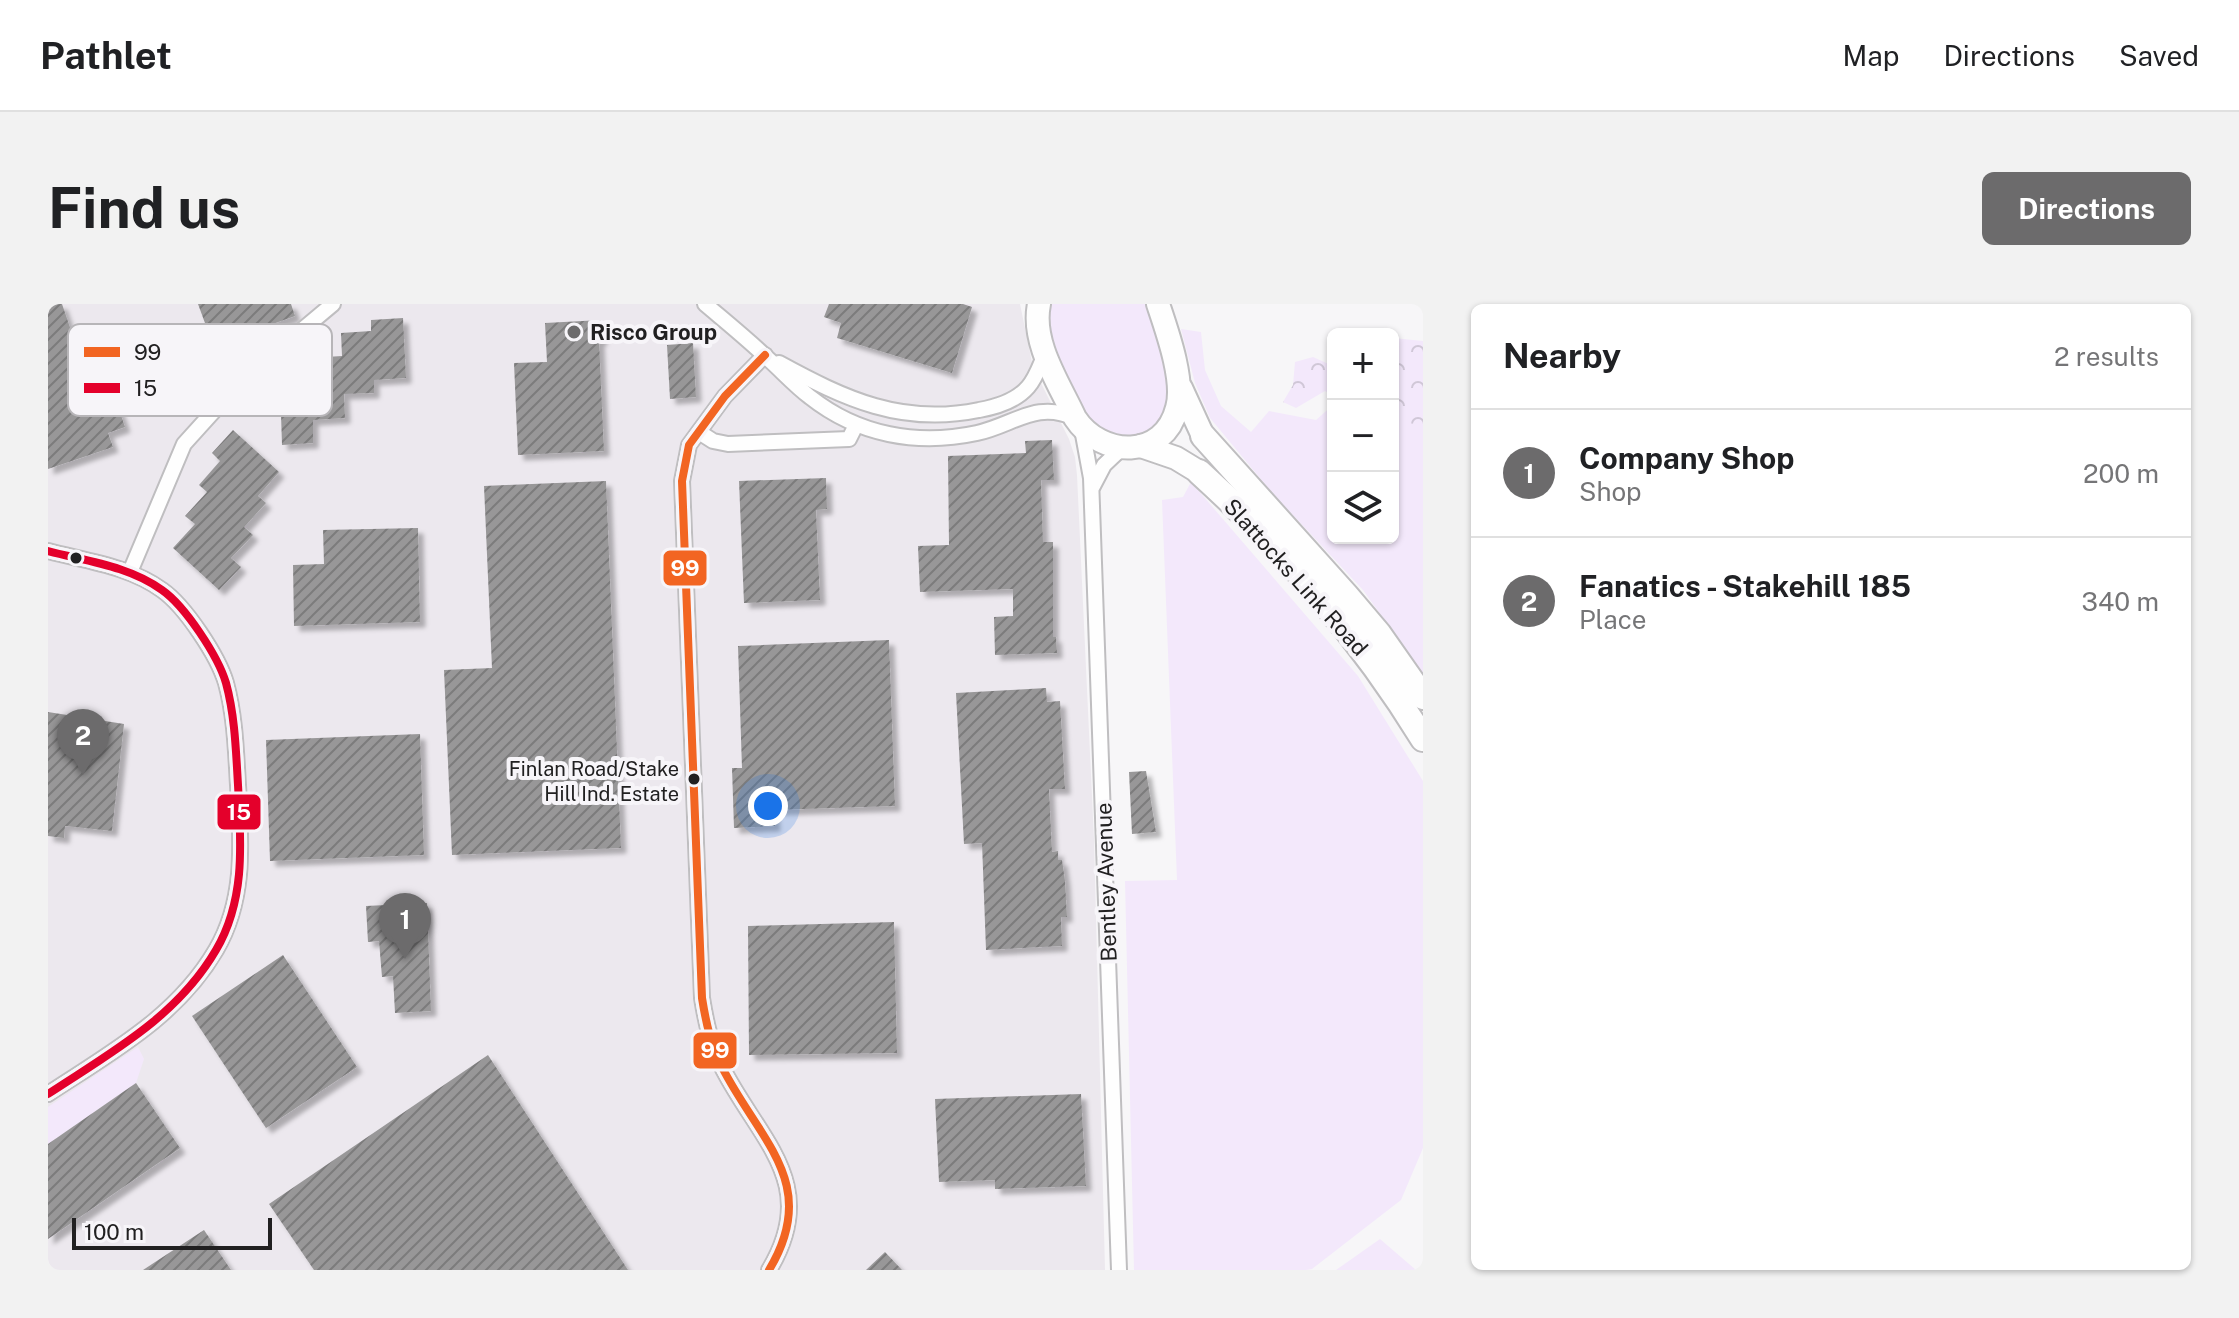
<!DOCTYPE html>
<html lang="en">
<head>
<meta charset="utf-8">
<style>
  body { margin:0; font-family:"Public Sans",sans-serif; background:#f2f2f2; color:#202124 }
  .controls { position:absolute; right:24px; top:24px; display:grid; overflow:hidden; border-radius:12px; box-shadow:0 2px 6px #0004 }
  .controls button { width:72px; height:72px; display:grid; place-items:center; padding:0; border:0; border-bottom:2px solid #e0e0e0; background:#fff; color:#202124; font:40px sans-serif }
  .scale { position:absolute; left:24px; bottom:20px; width:200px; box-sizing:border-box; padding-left:8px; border:4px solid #212021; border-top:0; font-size:22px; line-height:28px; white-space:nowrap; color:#212021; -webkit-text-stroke:6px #f7f5f9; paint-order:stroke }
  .you { position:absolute; left:720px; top:502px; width:28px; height:28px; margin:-20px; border:6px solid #fff; border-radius:50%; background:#1a73e8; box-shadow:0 0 0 12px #1a73e833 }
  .badge { display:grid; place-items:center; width:52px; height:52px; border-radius:50%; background:#6c6b6c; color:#fff; font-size:26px; font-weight:700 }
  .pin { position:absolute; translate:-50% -66px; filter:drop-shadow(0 2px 4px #0008) }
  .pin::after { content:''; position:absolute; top:42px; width:28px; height:24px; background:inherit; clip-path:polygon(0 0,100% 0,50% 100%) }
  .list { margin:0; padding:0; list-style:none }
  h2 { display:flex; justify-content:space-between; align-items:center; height:104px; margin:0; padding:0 32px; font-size:34px }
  h2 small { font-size:26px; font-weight:400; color:#757577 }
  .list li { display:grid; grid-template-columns:52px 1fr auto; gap:24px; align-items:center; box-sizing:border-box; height:128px; padding:0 32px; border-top:2px solid #e0e0e0 }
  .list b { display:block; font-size:30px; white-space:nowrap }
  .list p { margin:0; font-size:26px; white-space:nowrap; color:#757577 }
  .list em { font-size:26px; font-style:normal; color:#757577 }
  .icon { flex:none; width:44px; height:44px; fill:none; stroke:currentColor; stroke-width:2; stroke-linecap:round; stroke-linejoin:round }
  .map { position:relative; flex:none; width:1375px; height:966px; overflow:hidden; border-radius:12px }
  header { display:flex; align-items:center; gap:48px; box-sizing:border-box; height:112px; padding:0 40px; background:#fff; border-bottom:2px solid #e0e0e0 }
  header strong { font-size:38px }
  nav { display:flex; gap:44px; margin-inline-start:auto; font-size:28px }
  .intro { display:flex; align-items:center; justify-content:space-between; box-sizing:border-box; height:192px; padding:0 48px }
  h1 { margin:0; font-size:56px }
  .button { padding:20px 36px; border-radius:12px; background:#6c6b6c; color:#fff; font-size:28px; font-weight:700 }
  main { display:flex; gap:48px; padding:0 48px }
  aside { flex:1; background:#fff; border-radius:12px; box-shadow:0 2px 6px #0004 }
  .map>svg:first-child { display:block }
</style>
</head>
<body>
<header>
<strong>Pathlet</strong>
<nav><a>Map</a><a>Directions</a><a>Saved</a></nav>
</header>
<div class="intro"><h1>Find us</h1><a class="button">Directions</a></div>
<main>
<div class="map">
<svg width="1375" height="966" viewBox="0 0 1375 966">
  <defs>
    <pattern id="forest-crowns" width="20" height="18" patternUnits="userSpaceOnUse" patternTransform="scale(2)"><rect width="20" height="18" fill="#f3e8fb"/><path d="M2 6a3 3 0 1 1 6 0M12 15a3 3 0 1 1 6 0" fill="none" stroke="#d0c7d7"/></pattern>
    <pattern id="building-hatch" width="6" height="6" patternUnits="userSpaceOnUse" patternTransform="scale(2)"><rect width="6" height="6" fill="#989798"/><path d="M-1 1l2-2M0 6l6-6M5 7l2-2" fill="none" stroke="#7c7b7c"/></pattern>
    <filter id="shadow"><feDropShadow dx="5.5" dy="5.5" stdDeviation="2" flood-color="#0004"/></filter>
  </defs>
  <rect width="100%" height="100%" fill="#f7f6f8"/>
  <!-- built -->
  <polygon fill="#ece8ee" points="0,0 972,0 985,63 1021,135 1027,153 1029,171 1046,535 1057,966 0,966"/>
  <!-- green -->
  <g fill="#f3e8fb">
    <path d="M1004 0H1098C1110 32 1143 118 1094 132 1084 135 1067 136 1057 131 1052 128 1043 119 1040 114 1033 103 1003 41 1002 30 1000 20 1001 10 1004 0Z"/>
    <polygon points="1133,25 1153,28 1157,66 1173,102 1203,128 1221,107 1268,116 1285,101 1285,234 1345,234 1345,111 1375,115 1375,370 1315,286 1227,192 1162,114 1147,79"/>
    <polygon points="1143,178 1310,372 1375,477 1375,844 1353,896 1264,965 1258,966 1086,966 1077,577 1129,576 1114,196 1135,193"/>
    <polygon points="90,743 96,755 88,779 0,840 0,803"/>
    <polygon points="1332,935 1368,966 1288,966"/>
  </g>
  <!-- forest -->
  <g fill="url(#forest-crowns)">
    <polygon points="1345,34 1375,37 1375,121 1345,117"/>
    <polygon points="1265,53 1285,62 1285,92 1277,87 1248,104 1235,98 1245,81 1247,58"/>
  </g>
  <!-- building -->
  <g fill="url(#building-hatch)" filter="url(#shadow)">
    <polygon points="0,0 14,0 43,85 62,79 77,123 60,129 65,143 0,165"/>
    <polygon points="150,0 243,0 247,12 188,33 191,41 168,49"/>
    <polygon points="781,0 915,0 924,3 904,69 789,34 793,19 776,13"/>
    <polygon points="355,14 358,74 326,76 326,89 296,90 297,114 265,116 265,139 234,141 232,79 263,78 262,54 294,52 293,29 323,27 323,16"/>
    <polygon points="553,16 554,36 551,36 556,147 470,151 466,59 499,58 497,19"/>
    <polygon points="645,39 648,93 622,95 619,41"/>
    <polygon points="185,126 231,168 210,192 218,199 196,223 205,231 183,254 193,263 171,286 125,244 147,220 137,212 159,188 151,181 172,157 164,149"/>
    <polygon points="1004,136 1006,176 993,176 995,238 1005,238 1005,333 1008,333 1009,349 947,351 946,313 965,312 965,285 872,288 870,242 901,241 900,152 978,149 977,137"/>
    <polygon points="778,174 779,205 768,206 772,296 696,299 691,177"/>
    <polygon points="558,177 573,544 404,551 396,366 444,364 436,182"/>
    <polygon points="370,224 372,318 246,322 245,261 276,260 275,226"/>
    <polygon points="841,336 847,502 726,506 727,522 686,524 684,464 694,464 690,342"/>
    <polygon points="998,384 999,398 1012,397 1017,485 1001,485 1004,548 1010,547 1010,556 1014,556 1017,577 1019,613 1013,613 1014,642 938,646 934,539 916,540 908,389"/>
    <polygon points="0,408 76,420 64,527 17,522 16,534 0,532"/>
    <polygon points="372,430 376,551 222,557 218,436"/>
    <polygon points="1098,467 1108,528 1084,530 1081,468"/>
    <polygon points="379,599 383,707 347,709 345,672 334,673 331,637 320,638 318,602"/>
    <polygon points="846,618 849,749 701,751 700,622"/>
    <polygon points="235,651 309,763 218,824 144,712"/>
    <polygon points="440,751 580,966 266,966 221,900"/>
    <polygon points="88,779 132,844 0,935 0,840"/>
    <polygon points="1033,790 1038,882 947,885 947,876 891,878 887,795"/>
    <polygon points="156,926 183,966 95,966"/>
    <polygon points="837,948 854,966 818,966"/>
  </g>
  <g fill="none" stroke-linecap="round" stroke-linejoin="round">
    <!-- street casing -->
    <g stroke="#bfbec0" stroke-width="18">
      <g id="street">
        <path d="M657 0C677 17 698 34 717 52 732 65 746 81 762 93 810 131 869 142 929 129 966 121 988 96 1027 114"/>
        <path d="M717 51 677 92 641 141 634 177 654 694C658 719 663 742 675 765 712 837 773 880 721 966"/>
        <path d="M731 59C797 95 854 122 931 106 948 103 968 97 980 83 988 74 992 61 997 50"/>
        <polyline points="1034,125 1043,174 1071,966"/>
        <polyline points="651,128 665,137 680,140 801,135 808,121"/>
        <polyline points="1045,182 1056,161 1074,144"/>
        <path d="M0 247C38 257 81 262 114 286 137 302 170 352 178 379 187 412 188 448 190 481 193 538 198 595 168 646 129 713 62 749 0 790"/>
        <polyline points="82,268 136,140 193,77 285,0"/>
      </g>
    </g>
    <!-- primary casing -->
    <g stroke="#bfbec0" stroke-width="26">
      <g id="primary">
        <path d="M991 0C983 39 1011 79 1027 114 1053 154 1116 156 1129 104 1137 77 1119 27 1110 0"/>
        <polyline points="1133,84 1155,132"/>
        <polyline points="1093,142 1128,154 1151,168"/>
      </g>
    </g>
    <!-- highway casing -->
    <g stroke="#bfbec0" stroke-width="28">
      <g id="highway">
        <polyline points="1155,132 1298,291 1331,330 1375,393"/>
        <path d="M1151 168C1236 245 1315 337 1375 435"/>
      </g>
    </g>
    <!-- street -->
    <use href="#street" stroke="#fefefe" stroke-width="14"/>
    <!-- primary -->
    <use href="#primary" stroke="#fefefe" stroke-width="22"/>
    <!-- highway -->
    <use href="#highway" stroke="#fefefe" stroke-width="24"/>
    <!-- bus-1 casing -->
    <g stroke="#f7f5f9" stroke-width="14">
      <path id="bus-1" d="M717 51 677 92 641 141 634 177 654 694C658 719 663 742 675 765 712 837 773 880 721 966"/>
    </g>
    <!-- bus-2 casing -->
    <g stroke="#f7f5f9" stroke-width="14">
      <path id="bus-2" d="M0 247C38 257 81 262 114 286 137 302 170 352 178 379 187 412 188 448 190 481 193 538 198 595 168 646 129 713 62 749 0 790"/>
    </g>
    <!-- bus-1 -->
    <use href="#bus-1" stroke="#f26522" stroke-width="8"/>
    <!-- bus-2 -->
    <use href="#bus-2" stroke="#e4002b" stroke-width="8"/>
  </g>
  <!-- markers -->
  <circle fill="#6c6b6c" stroke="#f7f5f9" stroke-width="3" cx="526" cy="28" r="8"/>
  <g fill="#212021" stroke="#f7f5f9" stroke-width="3">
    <circle cx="28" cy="254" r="7"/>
    <circle cx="646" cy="475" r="7"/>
  </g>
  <g text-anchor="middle" stroke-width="8" stroke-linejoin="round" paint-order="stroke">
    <!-- bus labels -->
    <g font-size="20" fill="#212021" stroke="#f7f5f9" text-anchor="end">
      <text x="631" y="472">Finlan Road/Stake<tspan x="631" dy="25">Hill Ind. Estate</tspan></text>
    </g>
    <!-- poi labels -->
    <g font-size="22" font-weight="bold" fill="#212021" stroke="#f7f5f9" text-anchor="start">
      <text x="542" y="36">Risco Group</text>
    </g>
    <!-- street labels -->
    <g font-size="22" fill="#212021" stroke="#f7f5f9">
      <text transform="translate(1248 273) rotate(48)" y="8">Slattocks Link Road</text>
      <text transform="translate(1058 578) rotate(-92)" y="8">Bentley Avenue</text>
    </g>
  </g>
  <!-- legend -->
  <rect x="20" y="20" width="264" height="92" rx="12" fill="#f7f5f9" stroke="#b7b5b8" stroke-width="2"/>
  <rect x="36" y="43" width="36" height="10" fill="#f26522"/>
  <rect x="36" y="79" width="36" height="10" fill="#e4002b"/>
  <g font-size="22" fill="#212021">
    <text x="86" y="56">99</text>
    <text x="86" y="92">15</text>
  </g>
  <g stroke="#f7f5f9" stroke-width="3">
    <rect x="614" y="245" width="46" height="38" rx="8" fill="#f26522"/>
    <rect x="168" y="489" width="46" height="38" rx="8" fill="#e4002b"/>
    <rect x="644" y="727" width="46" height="39" rx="8" fill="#f26522"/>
  </g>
  <g font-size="22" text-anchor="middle" font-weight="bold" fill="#fff">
    <text x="637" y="272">99</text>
    <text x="191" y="516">15</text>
    <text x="667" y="754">99</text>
  </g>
</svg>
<div class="controls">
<button>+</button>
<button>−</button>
<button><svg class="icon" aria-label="layers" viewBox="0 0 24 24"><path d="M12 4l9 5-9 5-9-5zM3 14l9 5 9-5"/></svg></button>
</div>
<div class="scale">100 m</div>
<div class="you"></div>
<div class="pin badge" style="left:357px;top:655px">1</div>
<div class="pin badge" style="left:35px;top:471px">2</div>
</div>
<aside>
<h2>Nearby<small>2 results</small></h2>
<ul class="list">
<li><span class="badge">1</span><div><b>Company Shop</b><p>Shop</p></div><em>200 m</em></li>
<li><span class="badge">2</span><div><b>Fanatics - Stakehill 185</b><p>Place</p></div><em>340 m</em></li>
</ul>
</aside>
</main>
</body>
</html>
